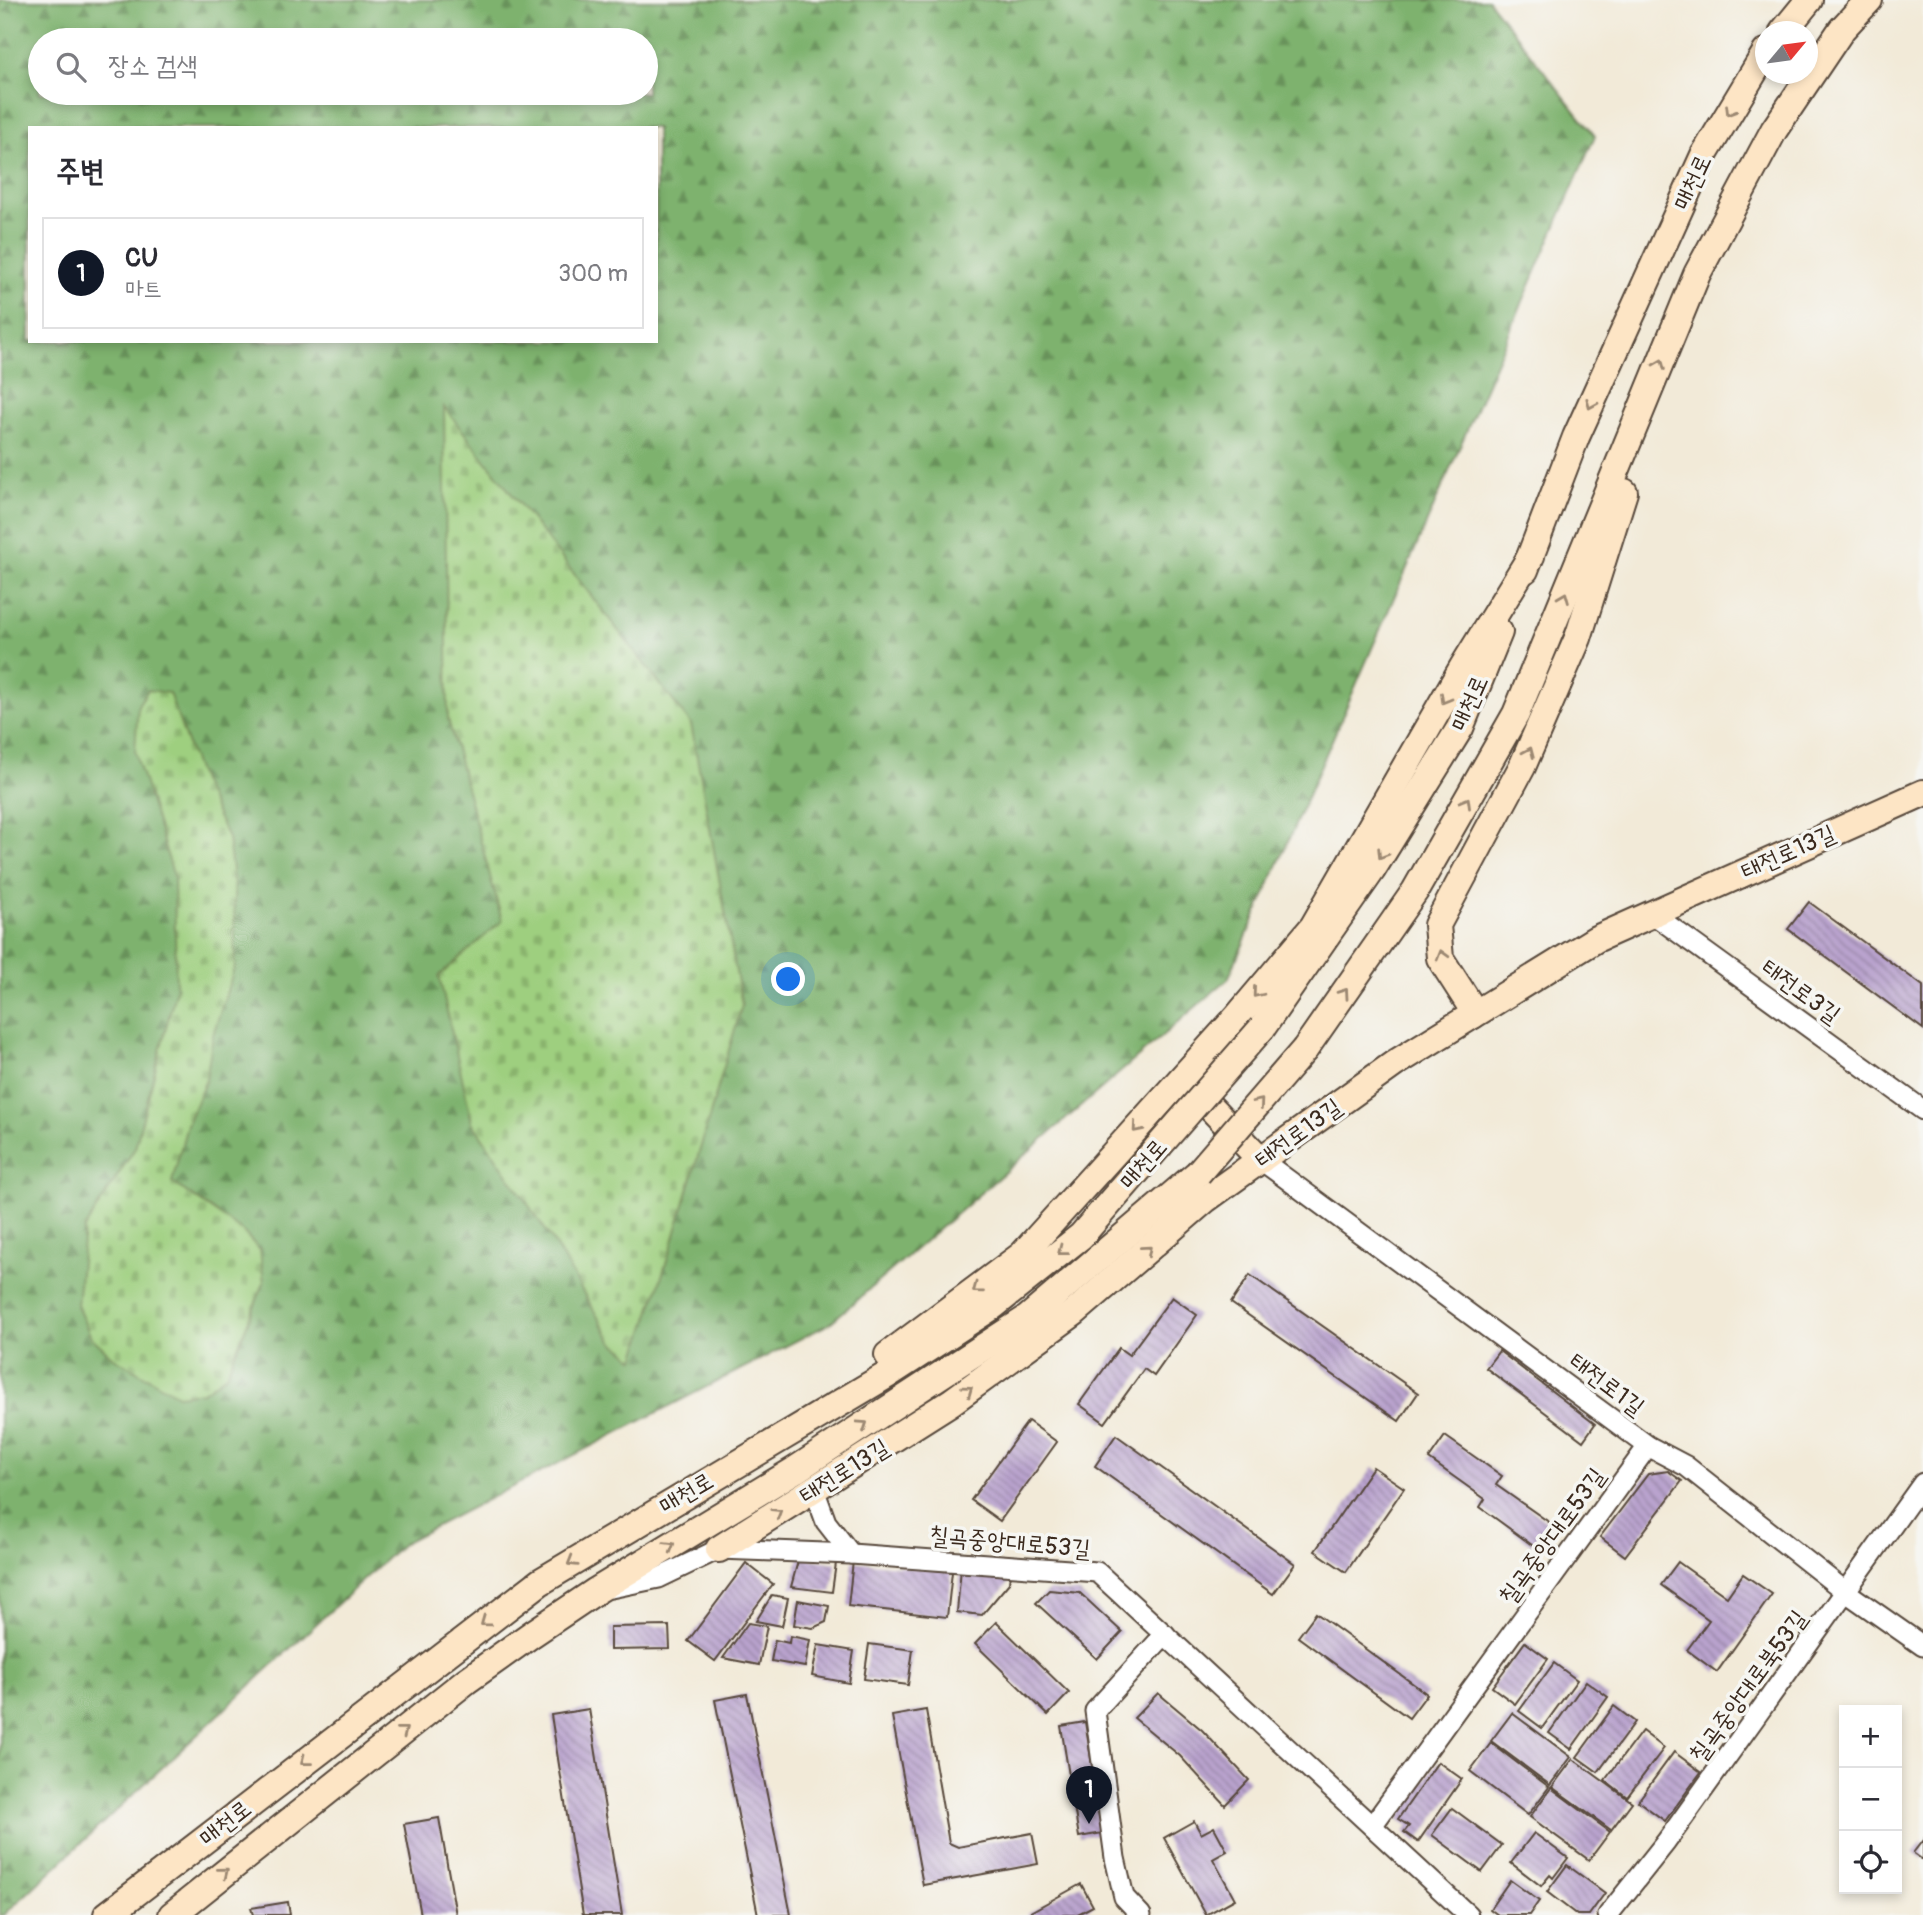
<!DOCTYPE html>
<html lang="ko">
<head>
<meta charset="utf-8">
<style>
  body { margin:0; font-family:Pangolin,"Poor Story",sans-serif; background:#f7f7f7; color:#2b2b33 }
  .controls { position:absolute; right:21px; bottom:21px; display:grid; overflow:hidden; border-radius:0px; box-shadow:0 4px 10px #0003 }
  .controls button { width:63px; height:63px; display:grid; place-items:center; padding:0; border:0; border-bottom:2px solid #e1e1e2; background:#fff; color:#2b2b33; font:35px sans-serif }
  .compass { position:absolute; left:1755px; top:21px; width:63px; height:63px; border-radius:50%; background:#fff; box-shadow:0 4px 10px #0003; rotate:61deg }
  .you { position:absolute; left:789px; top:980px; width:24px; height:24px; margin:-18px; border:5px solid #fff; border-radius:50%; background:#1a73e8; box-shadow:0 0 0 10px #1a73e833 }
  .badge { display:grid; place-items:center; width:46px; height:46px; border-radius:50%; background:#111827; color:#fff; font-size:23px; font-weight:700 }
  .pin { position:absolute; translate:-50% -58px; filter:drop-shadow(0 2px 4px #0008) }
  .pin::after { content:''; position:absolute; top:37px; width:24px; height:21px; background:inherit; clip-path:polygon(0 0,100% 0,50% 100%) }
  .list { margin:0; padding:0; list-style:none }
  h2 { display:flex; justify-content:space-between; align-items:center; height:91px; margin:0; padding:0 28px; font-size:30px }
  h2 small { font-size:23px; font-weight:400; color:#7c7c81 }
  .list li { display:grid; grid-template-columns:46px 1fr auto; gap:21px; align-items:center; box-sizing:border-box; height:112px; margin:0 14px 14px; padding:0 14px; border:2px solid #e1e1e2; border-radius:0px }
  .list b { display:block; font-size:26px; white-space:nowrap }
  .list p { margin:0; font-size:23px; white-space:nowrap; color:#7c7c81 }
  .list em { font-size:23px; font-style:normal; color:#7c7c81 }
  .icon { flex:none; width:38px; height:38px; fill:none; stroke:currentColor; stroke-width:2; stroke-linecap:round; stroke-linejoin:round }
  .map { position:relative; flex:none; width:1923px; height:1915px; overflow:hidden }
  .search { position:absolute; background:#fff; box-shadow:0 4px 10px #0003; left:28px; top:28px; width:630px; height:77px; display:flex; align-items:center; gap:18px; box-sizing:border-box; padding:0 24px; border-radius:38px; color:#7c7c81; font-size:26px }
  .panel { position:absolute; background:#fff; box-shadow:0 4px 10px #0003; left:28px; top:126px; width:630px; height:217px; border-radius:0px }
  .map>svg:first-child { display:block }
</style>
</head>
<body>
<div class="map">
<svg width="1923" height="1915" viewBox="0 0 1923 1915">
  <defs>
    <pattern id="forest-firs" width="22" height="20" patternUnits="userSpaceOnUse" patternTransform="scale(1.75)"><rect width="22" height="20" fill="#7eb26e"/><path d="M5 1l3.5 6h-7zM16 11l3.5 6h-7z" fill="#68915a"/></pattern>
    <pattern id="cemetery-stones" width="16" height="16" patternUnits="userSpaceOnUse" patternTransform="scale(1.75)"><rect width="16" height="16" fill="#9ecf7f"/><path d="M2 7V4a2 2 0 0 1 4 0v3zM10 15v-3a2 2 0 0 1 4 0v3z" fill="#89b26d"/></pattern>
    <pattern id="building-back-hatch" width="6" height="6" patternUnits="userSpaceOnUse" patternTransform="scale(1.75)"><rect width="6" height="6" fill="#b9a3ce"/><path d="M-1 5l2 2M0 0l6 6M5-1l2 2" fill="none" stroke="#9885a7"/></pattern>
  </defs>
  <rect width="100%" height="100%" fill="#f6f6f2"/>
  <filter id="ink" filterUnits="userSpaceOnUse"><feTurbulence type="fractalNoise" baseFrequency=".0143" numOctaves="2"/><feDisplacementMap in="SourceGraphic" scale="14" xChannelSelector="R" yChannelSelector="G"/><feConvolveMatrix kernelMatrix="1 2 1 2 8 2 1 2 1" color-interpolation-filters="sRGB"/></filter>
  <filter id="wash" filterUnits="userSpaceOnUse"><feTurbulence type="fractalNoise" baseFrequency=".00686" numOctaves="4" result="noise"/><feDisplacementMap in="SourceGraphic" scale="28" xChannelSelector="R" yChannelSelector="G"/><feGaussianBlur stdDeviation="1.57" result="paint"/><feColorMatrix in="noise" values="0 0 0 0 0 0 0 0 0 0 0 0 0 0 0 0 0 1.4 0 .05"/><feComposite in="paint" operator="in"/></filter>
  <g filter="url(#wash)">
    <rect width="100%" height="100%" fill="#f2ead8"/>
    <!-- forest -->
    <path fill="url(#forest-firs)" stroke="#5c6e46" stroke-width="2" fill-rule="evenodd" d="M0 0H1488L1595 136 1228 979 829 1324 403 1543 4 1915H0ZM40 40H646V93H40ZM30 128H656V341H30Z"/>
    <!-- cemetery -->
    <g fill="url(#cemetery-stones)" stroke="#6c7c4e" stroke-width="2">
      <polygon points="444,407 691,724 742,1005 673,1242 635,1359 612,1341 551,1238 472,1122 439,976 502,921 448,719"/>
      <polygon points="148,690 169,693 201,781 228,838 234,887 235,966 213,1035 206,1080 188,1121 172,1182 242,1231 260,1250 264,1283 226,1375 203,1392 178,1395 114,1358 91,1337 77,1306 84,1229 135,1148 176,989 174,877 135,752 138,705"/>
    </g>
    <g id="blocks">
      <!-- building -->
      <g fill="url(#building-back-hatch)">
        <polygon points="1809,902 1923,986 1923,1029 1788,929"/>
        <polygon points="1250,1275 1418,1393 1399,1421 1231,1303"/>
        <polygon points="1172,1297 1197,1315 1154,1376 1144,1369 1105,1423 1079,1404 1119,1348 1129,1355"/>
        <polygon points="1499,1351 1595,1424 1583,1441 1486,1368"/>
        <polygon points="1028,1421 1057,1442 1000,1521 971,1500"/>
        <polygon points="1116,1435 1295,1564 1273,1594 1095,1466"/>
        <polygon points="1445,1436 1502,1476 1496,1485 1553,1525 1536,1548 1480,1507 1485,1499 1429,1459"/>
        <polygon points="1373,1467 1404,1488 1346,1572 1315,1551"/>
        <polygon points="1668,1471 1682,1481 1625,1556 1600,1537 1648,1474"/>
        <polygon points="799,1557 836,1563 832,1592 791,1587"/>
        <polygon points="853,1561 952,1572 947,1617 848,1606"/>
        <polygon points="1678,1562 1727,1597 1743,1574 1772,1594 1717,1672 1687,1650 1709,1620 1661,1585"/>
        <polygon points="746,1563 773,1584 715,1661 688,1641"/>
        <polygon points="961,1568 1010,1573 1009,1583 982,1615 957,1612"/>
        <polygon points="1049,1590 1080,1593 1122,1632 1097,1659 1036,1603"/>
        <polygon points="772,1595 788,1598 782,1626 756,1621"/>
        <polygon points="798,1600 829,1606 826,1622 813,1628 794,1625"/>
        <polygon points="1316,1613 1427,1694 1409,1718 1298,1637"/>
        <polygon points="996,1622 1069,1693 1048,1715 975,1644"/>
        <polygon points="748,1623 767,1626 759,1665 723,1658"/>
        <polygon points="669,1626 670,1649 610,1650 610,1627"/>
        <polygon points="790,1636 810,1640 805,1667 771,1661 775,1640 789,1643"/>
        <polygon points="1525,1642 1548,1659 1515,1704 1492,1687"/>
        <polygon points="869,1644 913,1650 908,1685 864,1679"/>
        <polygon points="818,1645 854,1651 849,1683 812,1676"/>
        <polygon points="1554,1663 1577,1680 1542,1728 1519,1711"/>
        <polygon points="1586,1681 1608,1697 1571,1749 1549,1733"/>
        <polygon points="1158,1693 1202,1730 1249,1780 1225,1805 1180,1756 1134,1718"/>
        <polygon points="747,1694 791,1915 758,1915 715,1700"/>
        <polygon points="1614,1706 1635,1722 1598,1772 1577,1757"/>
        <polygon points="589,1709 622,1915 583,1915 551,1715"/>
        <polygon points="926,1710 949,1843 958,1847 1032,1833 1038,1864 923,1885 892,1716"/>
        <polygon points="1512,1713 1571,1757 1550,1785 1491,1741"/>
        <polygon points="1085,1722 1103,1833 1079,1837 1061,1726"/>
        <polygon points="1642,1731 1664,1748 1627,1797 1605,1780"/>
        <polygon points="1491,1743 1549,1787 1528,1815 1470,1771"/>
        <polygon points="1674,1752 1701,1772 1665,1821 1638,1801"/>
        <polygon points="1573,1759 1632,1802 1611,1830 1552,1787"/>
        <polygon points="1438,1762 1462,1779 1418,1842 1404,1832 1409,1826 1398,1819"/>
        <polygon points="1551,1788 1610,1832 1589,1860 1530,1817"/>
        <polygon points="1452,1808 1502,1845 1482,1872 1432,1835"/>
        <polygon points="439,1818 456,1915 421,1915 404,1824"/>
        <polygon points="1194,1821 1201,1834 1214,1827 1227,1851 1213,1859 1235,1899 1206,1915 1164,1838"/>
        <polygon points="1534,1833 1568,1858 1553,1878 1550,1875 1541,1886 1511,1863"/>
        <polygon points="1923,1840 1923,1860 1913,1853"/>
        <polygon points="1567,1865 1605,1893 1589,1915 1577,1915 1547,1892"/>
        <polygon points="1510,1880 1539,1901 1529,1915 1498,1915 1490,1909"/>
        <polygon points="1081,1884 1093,1906 1076,1915 1025,1915"/>
        <polygon points="288,1902 290,1915 253,1915 251,1908"/>
      </g>
    </g>
  </g>
  <g filter="url(#ink)">
    <use href="#blocks" fill-opacity="0" stroke="#56473a" stroke-width="2"/>
    <g fill="none" stroke-linecap="round" stroke-linejoin="round">
      <!-- minor casing -->
      <g stroke="#56473a" stroke-width="23">
        <g id="minor">
          <polyline points="1650,912 1923,1110"/>
          <polyline points="1261,1160 1648,1446 1686,1466 1846,1592 1923,1646"/>
          <polyline points="814,1489 826,1522 851,1554"/>
          <polyline points="611,1588 659,1578 719,1549 851,1554 1097,1572 1468,1915"/>
          <polyline points="1372,1826 1648,1446"/>
          <polyline points="1141,1915 1124,1897 1115,1858 1095,1711 1165,1634"/>
          <polyline points="1608,1915 1666,1842 1923,1483"/>
        </g>
      </g>
      <!-- secondary casing -->
      <g stroke="#56473a" stroke-width="30">
        <g id="secondary">
          <polyline points="1783,32 1809,0"/>
          <polyline points="1525,570 1576,437 1704,155 1766,52"/>
          <polyline points="1473,1015 1472,1008 1440,958 1437,925 1522,767 1578,638 1624,492"/>
          <polyline points="1262,1028 1372,870 1460,728 1499,632"/>
          <polyline points="1305,1049 1415,891 1516,714 1697,274 1774,130 1842,29 1869,0"/>
          <polyline points="1185,1081 1261,1160"/>
          <polyline points="888,1355 1022,1255 1238,1016 1313,927 1464,665 1531,556"/>
          <polyline points="719,1549 951,1402 1075,1312 1206,1199 1394,1064 1596,939 1923,793"/>
          <polyline points="107,1915 540,1582 887,1375 993,1306 1081,1236 1158,1147"/>
          <polyline points="172,1915 466,1681 532,1634 596,1591 795,1470 1028,1318 1198,1173"/>
        </g>
      </g>
      <!-- minor -->
      <use href="#minor" stroke="#fff" stroke-width="19"/>
      <!-- secondary -->
      <use href="#secondary" stroke="#fde5c5" stroke-width="26"/>
      <!-- secondary-bridge casing -->
      <g stroke="#56473a" stroke-width="30" stroke-linecap="butt">
        <g id="secondary-bridge">
          <polyline points="1158,1147 1262,1028"/>
          <polyline points="1198,1173 1305,1049"/>
        </g>
      </g>
      <!-- secondary-bridge -->
      <use href="#secondary-bridge" stroke="#fde5c5" stroke-width="26"/>
    </g>
    <!-- one-way arrows -->
    <defs><path id="oneway-chevron" d="M-2-3.5L2.5 0L-2 3.5" fill="none" stroke-width="1.6" stroke-linecap="round" stroke-linejoin="round" transform="scale(1.75)"/></defs>
    <g stroke="#9c8872">
      <use href="#oneway-chevron" transform="translate(1730 111) rotate(121)"/>
      <use href="#oneway-chevron" transform="translate(1660 364) rotate(-68)"/>
      <use href="#oneway-chevron" transform="translate(1591 404) rotate(114)"/>
      <use href="#oneway-chevron" transform="translate(1564 597) rotate(-68)"/>
      <use href="#oneway-chevron" transform="translate(1445 699) rotate(120)"/>
      <use href="#oneway-chevron" transform="translate(1529 752) rotate(-67)"/>
      <use href="#oneway-chevron" transform="translate(1466 802) rotate(-60)"/>
      <use href="#oneway-chevron" transform="translate(1382 854) rotate(122)"/>
      <use href="#oneway-chevron" transform="translate(1442 955) rotate(-106)"/>
      <use href="#oneway-chevron" transform="translate(1257 993) rotate(130)"/>
      <use href="#oneway-chevron" transform="translate(1344 993) rotate(-55)"/>
      <use href="#oneway-chevron" transform="translate(1259 1103) rotate(-49)"/>
      <use href="#oneway-chevron" transform="translate(1137 1128) rotate(131)"/>
      <use href="#oneway-chevron" transform="translate(1147 1250) rotate(-41)"/>
      <use href="#oneway-chevron" transform="translate(1062 1251) rotate(142)"/>
      <use href="#oneway-chevron" transform="translate(977 1289) rotate(143)"/>
      <use href="#oneway-chevron" transform="translate(968 1390) rotate(-36)"/>
      <use href="#oneway-chevron" transform="translate(863 1425) rotate(-34)"/>
      <use href="#oneway-chevron" transform="translate(777 1513) rotate(-32)"/>
      <use href="#oneway-chevron" transform="translate(670 1546) rotate(-31)"/>
      <use href="#oneway-chevron" transform="translate(572 1562) rotate(149)"/>
      <use href="#oneway-chevron" transform="translate(485 1622) rotate(144)"/>
      <use href="#oneway-chevron" transform="translate(403 1731) rotate(-38)"/>
      <use href="#oneway-chevron" transform="translate(305 1761) rotate(142)"/>
      <use href="#oneway-chevron" transform="translate(224 1872) rotate(-39)"/>
    </g>
  </g>
  <g text-anchor="middle" stroke-width="7" stroke-linejoin="round" paint-order="stroke">
    <!-- street labels -->
    <g font-size="24" fill="#3b2a1e" stroke="#f6f6f2">
      <text transform="translate(1692 182) rotate(-65)" y="8">매천로</text>
      <text transform="translate(1469 703) rotate(-66)" y="8">매천로</text>
      <text transform="translate(1788 852) rotate(-24)" y="8">태전로13길</text>
      <text transform="translate(1801 991) rotate(36)" y="8">태전로3길</text>
      <text transform="translate(1298 1133) rotate(-36)" y="8">태전로13길</text>
      <text transform="translate(1143 1164) rotate(-49)" y="8">매천로</text>
      <text transform="translate(1607 1384) rotate(37)" y="8">태전로1길</text>
      <text transform="translate(844 1471) rotate(-32)" y="8">태전로13길</text>
      <text transform="translate(686 1493) rotate(-31)" y="8">매천로</text>
      <text transform="translate(1552 1536) rotate(-54)" y="8">칠곡중앙대로53길</text>
      <text transform="translate(1010 1542) rotate(5)" y="8">칠곡중앙대로53길</text>
      <text transform="translate(1748 1686) rotate(-54)" y="8">칠곡중앙대로북53길</text>
      <text transform="translate(225 1823) rotate(-38)" y="8">매천로</text>
    </g>
  </g>
</svg>
<div class="controls">
<button>+</button>
<button>−</button>
<button><svg class="icon" aria-label="locate" viewBox="0 0 24 24"><circle cx="12" cy="12" r="6"/><path d="M12 2v4M12 18v4M2 12h4M18 12h4"/></svg></button>
</div>
<svg class="compass" viewBox="-18 -18 36 36"><path d="M0-13l5 13h-10z" fill="#e53935"/><path d="M0 13l5-13h-10z" fill="#7c7c81"/></svg>
<div class="you"></div>
<div class="pin badge" style="left:1089px;top:1824px">1</div>
<div class="search"><svg class="icon" aria-label="search" viewBox="0 0 24 24"><circle cx="10" cy="10" r="6"/><path d="M15 15l6 6"/></svg>장소 검색</div>
<section class="panel">
<h2>주변<small></small></h2>
<ul class="list">
<li><span class="badge">1</span><div><b>CU</b><p>마트</p></div><em>300 m</em></li>
</ul>
</section>
</div>
</body>
</html>
